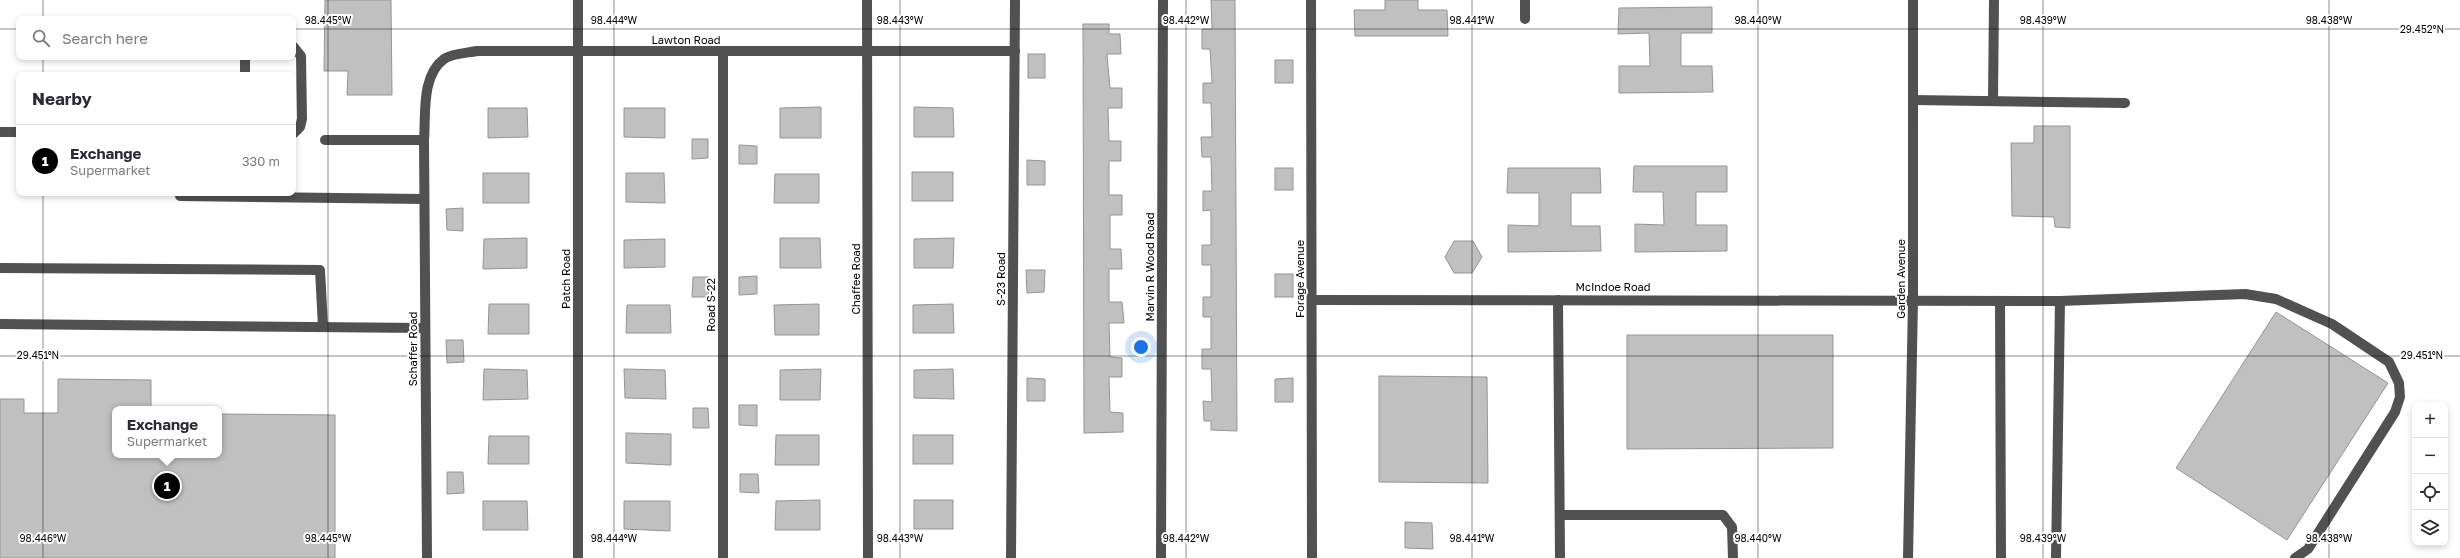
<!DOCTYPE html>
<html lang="en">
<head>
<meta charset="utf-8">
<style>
  body { margin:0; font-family:"Golos Text",sans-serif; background:#f7f7f7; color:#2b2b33 }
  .controls { position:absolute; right:12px; bottom:12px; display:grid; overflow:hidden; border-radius:8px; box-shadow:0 2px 6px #0003 }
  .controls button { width:36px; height:36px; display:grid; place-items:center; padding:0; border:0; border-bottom:1px solid #e1e1e2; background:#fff; color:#2b2b33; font:20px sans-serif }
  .you { position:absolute; left:1141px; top:347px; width:14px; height:14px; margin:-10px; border:3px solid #fff; border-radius:50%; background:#1a73e8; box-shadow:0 0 0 6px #1a73e833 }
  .badge { display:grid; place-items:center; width:26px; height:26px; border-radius:50%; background:#000; color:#fff; font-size:13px; font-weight:700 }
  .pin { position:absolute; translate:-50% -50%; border:2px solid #fff; box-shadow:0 1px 4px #0006 }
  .popup { position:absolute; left:112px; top:406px; width:110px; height:52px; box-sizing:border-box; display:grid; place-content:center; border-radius:8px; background:#fff; filter:drop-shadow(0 1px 3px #0005); font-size:13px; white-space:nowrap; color:#7c7c81 }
  .popup b { font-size:15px; color:#2b2b33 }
  .popup::after { content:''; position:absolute; left:50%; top:100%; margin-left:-8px; border:8px solid transparent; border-top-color:#fff }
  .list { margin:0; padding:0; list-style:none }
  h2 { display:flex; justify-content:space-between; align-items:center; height:52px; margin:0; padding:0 16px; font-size:17px }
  h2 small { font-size:13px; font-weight:400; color:#7c7c81 }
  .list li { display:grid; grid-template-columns:26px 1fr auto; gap:12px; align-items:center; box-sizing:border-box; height:72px; padding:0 16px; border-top:1px solid #e1e1e2 }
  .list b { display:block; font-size:15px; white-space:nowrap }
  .list p { margin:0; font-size:13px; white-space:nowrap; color:#7c7c81 }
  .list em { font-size:13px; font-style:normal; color:#7c7c81 }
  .icon { flex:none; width:22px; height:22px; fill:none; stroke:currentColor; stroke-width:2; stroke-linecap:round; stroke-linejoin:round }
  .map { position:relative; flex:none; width:2460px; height:558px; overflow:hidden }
  .search { position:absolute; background:#fff; box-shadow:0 2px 6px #0003; left:16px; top:16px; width:280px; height:44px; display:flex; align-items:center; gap:10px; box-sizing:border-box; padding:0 14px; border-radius:8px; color:#7c7c81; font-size:15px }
  .panel { position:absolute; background:#fff; box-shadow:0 2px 6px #0003; left:16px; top:72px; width:280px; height:124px; border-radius:8px }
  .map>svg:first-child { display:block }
</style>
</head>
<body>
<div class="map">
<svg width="2460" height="558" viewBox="0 0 2460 558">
  <rect width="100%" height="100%" fill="#fff"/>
  <!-- building -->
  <g fill="#c0c0c0" stroke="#959595">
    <polygon points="325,0 391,0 392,95 347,95 348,71 324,71"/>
    <polygon points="1211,0 1235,0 1237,431 1211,430 1211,421 1204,421 1203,401 1212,402 1211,369 1202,369 1202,349 1211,349 1211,317 1203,317 1203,297 1211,297 1211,265 1202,265 1202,245 1211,245 1211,210 1203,211 1203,191 1212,191 1211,157 1202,157 1201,137 1212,137 1211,103 1203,103 1203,83 1212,83 1210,49 1202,49 1202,29 1212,29"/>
    <polygon points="1385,0 1418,0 1418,10 1447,10 1448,36 1355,36 1354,10 1385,10"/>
    <polygon points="1712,7 1712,33 1681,33 1681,66 1712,66 1713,92 1619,93 1619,66 1650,66 1649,33 1618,34 1619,8"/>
    <polygon points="1083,24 1109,24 1109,34 1120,34 1121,54 1107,54 1110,88 1122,88 1122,108 1108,108 1109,141 1121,141 1121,161 1109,161 1109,195 1122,195 1122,215 1110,215 1110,249 1121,249 1122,269 1109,269 1109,302 1122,302 1124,323 1109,323 1110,357 1122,358 1122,377 1109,377 1110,412 1123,413 1123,432 1084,433"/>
    <rect x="1028" y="54" width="17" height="24"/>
    <rect x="1275" y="60" width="18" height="23"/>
    <polygon points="821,107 821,138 780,138 780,108"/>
    <polygon points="914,107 953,108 954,137 914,137"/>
    <polygon points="488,108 527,108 528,137 488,138"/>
    <polygon points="624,108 665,108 665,138 624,137"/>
    <polygon points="2034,126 2070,126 2070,228 2055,227 2054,217 2012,216 2011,143 2034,143"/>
    <polygon points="692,139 708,139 708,158 692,159"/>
    <polygon points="739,145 757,146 757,164 739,164"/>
    <polygon points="1027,160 1045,161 1045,185 1027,185"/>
    <polygon points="1634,166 1727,166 1727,192 1696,192 1696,225 1727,225 1727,251 1635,252 1635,224 1664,225 1663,192 1633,192"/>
    <rect x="1275" y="168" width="18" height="22"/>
    <polygon points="1508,168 1600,168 1601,193 1571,193 1571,226 1600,226 1601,251 1508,252 1508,225 1539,226 1539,193 1507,193"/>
    <rect x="912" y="172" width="41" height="29"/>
    <rect x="483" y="173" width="46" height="30"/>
    <polygon points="626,173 664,173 665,203 626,202"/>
    <polygon points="775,174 819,174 819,203 774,203"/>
    <polygon points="463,208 463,231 447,230 446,209"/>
    <polygon points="527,238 527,268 483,269 484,239"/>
    <polygon points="780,238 820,238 821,268 780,268"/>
    <polygon points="954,238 953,268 914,268 914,239"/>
    <polygon points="665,239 665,267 624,268 624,240"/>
    <polygon points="1454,241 1473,241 1482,257 1472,273 1454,273 1445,257"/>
    <polygon points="1026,270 1045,270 1044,292 1027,293"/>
    <rect x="1275" y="274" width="18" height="23"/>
    <polygon points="757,276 757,294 739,295 739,277"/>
    <polygon points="693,277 709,277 709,297 692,297"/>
    <polygon points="489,304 529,304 529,334 488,334"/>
    <polygon points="819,304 819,335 775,335 774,305"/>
    <polygon points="953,304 954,333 913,333 913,305"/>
    <polygon points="627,305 670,305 671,333 626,333"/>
    <polygon points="2276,312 2388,383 2287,540 2176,468"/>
    <polygon points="1627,335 1833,335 1833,448 1627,449"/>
    <polygon points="446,340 463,340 464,362 447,363"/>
    <polygon points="484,369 527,370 528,399 483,400"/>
    <polygon points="624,369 665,370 666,399 625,398"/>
    <polygon points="821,369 820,400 780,400 780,370"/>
    <polygon points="953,369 954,399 914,398 914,370"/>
    <polygon points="1379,376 1487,377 1488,483 1379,482"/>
    <polygon points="1027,378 1045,379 1045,401 1027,401"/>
    <polygon points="1293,378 1293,402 1275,402 1275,379"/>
    <polygon points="58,379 151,380 151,409 115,409 115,455 219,455 219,414 335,415 335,558 0,558 0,399 24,399 24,413 58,413"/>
    <polygon points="739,405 757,405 757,426 739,425"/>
    <polygon points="693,408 708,408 709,428 693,428"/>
    <polygon points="626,433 671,434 671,465 626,463"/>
    <polygon points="776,435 819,435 819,465 775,465"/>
    <rect x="913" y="435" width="40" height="29"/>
    <polygon points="489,436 529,436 529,464 488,464"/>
    <polygon points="447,472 463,472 464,493 447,494"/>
    <polygon points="740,474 758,474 759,493 740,492"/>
    <polygon points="820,500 820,530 775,530 776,501"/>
    <rect x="914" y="500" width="39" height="29"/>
    <polygon points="483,501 527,501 528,530 483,530"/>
    <polygon points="624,501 670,501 670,531 624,529"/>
    <polygon points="1405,522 1432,523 1433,549 1405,548"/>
  </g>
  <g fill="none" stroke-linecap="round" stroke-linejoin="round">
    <!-- minor -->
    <g stroke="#515151" stroke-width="10">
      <polyline points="867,0 868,558"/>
      <polyline points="1311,0 1312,558"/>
      <polyline points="1525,0 1525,19"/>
      <polyline points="293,46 301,56 302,119 300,127 293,134"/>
      <polyline points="245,57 245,75"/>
      <polyline points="1913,100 2125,103"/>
      <polyline points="1993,101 1994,0"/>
      <polyline points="0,132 19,132"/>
      <polyline points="325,140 424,140"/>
      <polyline points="180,193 180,196 424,199"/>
      <polyline points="0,268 320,270 323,327"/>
      <polyline points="1312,300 2060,301 2245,294 2276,299 2332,324 2389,362 2399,383 2400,397 2395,412 2308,549 2295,558"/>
      <polyline points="1558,300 1560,558"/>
      <polyline points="2000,301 2001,558"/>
      <polyline points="0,324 425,328"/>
      <polyline points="1560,515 1723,515 1732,527 1733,558"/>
      <path d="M427 558 424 140C426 114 421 76 444 59 453 53 467 53 477 51H1015"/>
      <polyline points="578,558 578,0"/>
      <polyline points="723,558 723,51"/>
      <polyline points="1011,558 1015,0"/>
      <polyline points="1161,558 1163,0"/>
      <polyline points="1908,558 1913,300 1913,0"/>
      <polyline points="2056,558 2060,301"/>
    </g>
  </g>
  <!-- ticks -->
  <path fill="none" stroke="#000" stroke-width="1" stroke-opacity="0.45" d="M43 0V19M328 0V558M614 0V558M900 0V558M1186 0V558M1472 0V558M1758 0V558M2043 0V558M2329 0V558M0 29H19M293 29H2460M43 57V75M43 193V558M0 356H2460"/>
  <g text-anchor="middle" stroke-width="4" stroke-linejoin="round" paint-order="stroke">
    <!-- street labels -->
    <g font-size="11" fill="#000" stroke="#fff">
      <text x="686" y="44">Lawton Road</text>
      <text transform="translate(1150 267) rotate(-90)" y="4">Marvin R Wood Road</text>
      <text transform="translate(566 279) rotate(-90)" y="4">Patch Road</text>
      <text transform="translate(856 279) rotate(-90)" y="4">Chaffee Road</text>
      <text transform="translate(1001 279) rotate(-90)" y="4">S-23 Road</text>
      <text transform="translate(1300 279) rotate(-90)" y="4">Forage Avenue</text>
      <text transform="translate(1901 279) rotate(-90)" y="4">Garden Avenue</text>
      <text x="1613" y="291">McIndoe Road</text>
      <text transform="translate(711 305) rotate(-90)" y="4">Road S-22</text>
      <text transform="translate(413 349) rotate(-90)" y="4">Schaffer Road</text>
    </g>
  </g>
  <g font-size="10" text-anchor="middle" fill="#000" stroke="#fff" stroke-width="4" stroke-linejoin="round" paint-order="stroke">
    <text x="328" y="24">98.445°W</text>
    <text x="614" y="24">98.444°W</text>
    <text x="900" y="24">98.443°W</text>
    <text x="1186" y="24">98.442°W</text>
    <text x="1472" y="24">98.441°W</text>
    <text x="1758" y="24">98.440°W</text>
    <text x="2043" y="24">98.439°W</text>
    <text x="2329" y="24">98.438°W</text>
    <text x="2422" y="33">29.452°N</text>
    <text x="38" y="359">29.451°N</text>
    <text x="2422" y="359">29.451°N</text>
    <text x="43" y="542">98.446°W</text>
    <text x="328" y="542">98.445°W</text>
    <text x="614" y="542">98.444°W</text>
    <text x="900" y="542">98.443°W</text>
    <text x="1186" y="542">98.442°W</text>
    <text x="1472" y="542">98.441°W</text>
    <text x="1758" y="542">98.440°W</text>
    <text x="2043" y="542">98.439°W</text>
    <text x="2329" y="542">98.438°W</text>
  </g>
</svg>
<div class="controls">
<button>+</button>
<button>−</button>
<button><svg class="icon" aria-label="locate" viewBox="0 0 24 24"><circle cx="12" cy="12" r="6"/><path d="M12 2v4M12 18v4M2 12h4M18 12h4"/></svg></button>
<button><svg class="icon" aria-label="layers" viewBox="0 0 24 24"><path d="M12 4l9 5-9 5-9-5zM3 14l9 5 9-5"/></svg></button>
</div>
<div class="you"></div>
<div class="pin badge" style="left:167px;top:486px">1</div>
<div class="popup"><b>Exchange</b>Supermarket</div>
<div class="search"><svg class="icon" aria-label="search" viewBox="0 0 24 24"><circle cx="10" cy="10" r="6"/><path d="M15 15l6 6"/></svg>Search here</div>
<section class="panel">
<h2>Nearby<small></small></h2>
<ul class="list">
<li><span class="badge">1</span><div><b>Exchange</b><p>Supermarket</p></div><em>330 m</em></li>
</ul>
</section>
</div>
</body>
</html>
